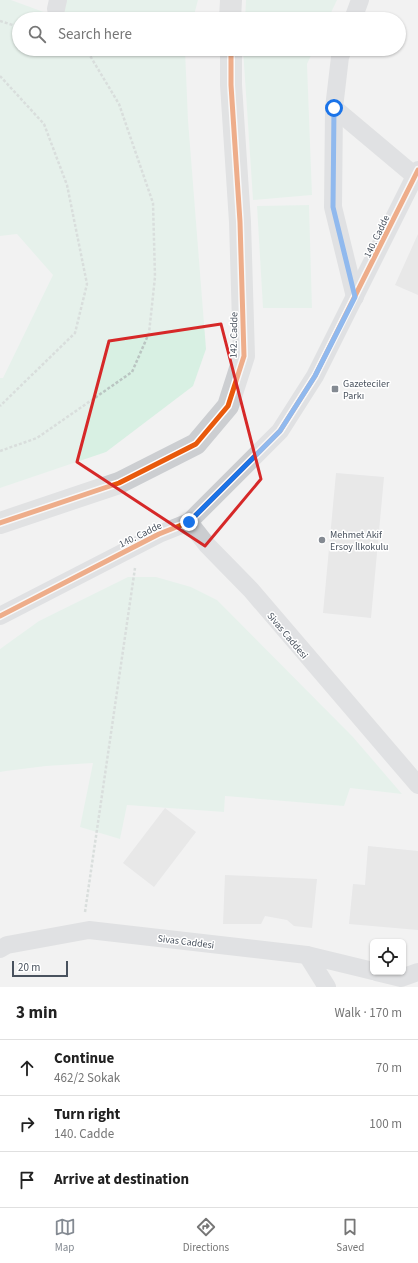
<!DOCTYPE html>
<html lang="en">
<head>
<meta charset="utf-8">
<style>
  body { margin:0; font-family:"Source Sans 3",sans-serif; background:#f6f6f6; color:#222 }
  .controls { position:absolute; right:12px; bottom:12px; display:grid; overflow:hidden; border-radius:6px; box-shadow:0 1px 3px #0004 }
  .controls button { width:36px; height:36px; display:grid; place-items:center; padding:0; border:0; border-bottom:1px solid #e0e0e0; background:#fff; color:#222; font:20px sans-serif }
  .scale { position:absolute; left:12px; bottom:10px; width:56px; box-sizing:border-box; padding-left:4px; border:2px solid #49525e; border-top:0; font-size:11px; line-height:14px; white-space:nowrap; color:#49525e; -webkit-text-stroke:3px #fff; paint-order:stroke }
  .stop { position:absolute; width:12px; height:12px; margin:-9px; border:3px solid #1a73e8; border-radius:50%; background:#fff }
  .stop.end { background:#1a73e8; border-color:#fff; box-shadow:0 1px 4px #0008 }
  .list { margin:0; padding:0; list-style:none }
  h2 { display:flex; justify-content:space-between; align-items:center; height:52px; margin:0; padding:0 16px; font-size:17px }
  h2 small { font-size:13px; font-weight:400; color:#767676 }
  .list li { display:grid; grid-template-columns:26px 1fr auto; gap:12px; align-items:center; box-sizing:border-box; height:56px; padding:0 16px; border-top:1px solid #e0e0e0 }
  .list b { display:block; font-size:15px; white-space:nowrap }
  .list p { margin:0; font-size:13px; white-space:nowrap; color:#767676 }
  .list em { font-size:13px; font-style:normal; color:#767676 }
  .icon { flex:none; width:22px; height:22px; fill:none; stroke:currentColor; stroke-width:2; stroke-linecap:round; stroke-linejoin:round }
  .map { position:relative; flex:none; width:418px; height:987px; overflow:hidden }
  .search { position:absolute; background:#fff; box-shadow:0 1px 3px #0004; left:12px; right:12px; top:12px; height:44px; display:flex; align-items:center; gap:10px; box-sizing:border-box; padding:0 14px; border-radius:22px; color:#767676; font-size:15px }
  .sheet { height:220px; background:#fff }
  nav { display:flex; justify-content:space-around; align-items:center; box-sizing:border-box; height:56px; border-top:1px solid #e0e0e0; background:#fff; font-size:11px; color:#767676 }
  nav a { display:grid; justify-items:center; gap:2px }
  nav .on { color:#848a92 }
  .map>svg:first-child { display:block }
</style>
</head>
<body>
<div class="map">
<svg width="418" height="987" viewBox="0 0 418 987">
  <rect width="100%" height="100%" fill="#f2f2f2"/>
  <!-- green -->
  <g fill="#d8f0e3">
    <polygon points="0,0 11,0 60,18 64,0 198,0 193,19 19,19 19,49 185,49 188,120 206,349 193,386 106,452 0,488 0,378 3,378 53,275 17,234 0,236"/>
    <polygon points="246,0 337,0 328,19 245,19"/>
    <polygon points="243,49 314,49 307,64 312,195 253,200"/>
    <polygon points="309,205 312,308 263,308 257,206"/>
    <polygon points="128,577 156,577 191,587 217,600 353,737 402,794 350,788 344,806 225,796 224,812 127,805 120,839 80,827 93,763 46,766 6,771 0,772 0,649 39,621"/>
  </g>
  <!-- building -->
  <g fill="#dbdbdc">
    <polygon points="418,234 418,295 395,285"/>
    <polygon points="336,473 384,477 371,618 323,613"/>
    <polygon points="165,808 196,832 154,887 123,863"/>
    <polygon points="368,846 418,851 418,930 349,924 353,884 365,885"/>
    <polygon points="225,875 317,879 312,928 294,926 287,920 265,916 261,924 223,924"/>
  </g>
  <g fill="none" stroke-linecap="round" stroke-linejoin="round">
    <!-- path -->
    <g stroke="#bac5c2" stroke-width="2.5" stroke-dasharray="3 2" stroke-linecap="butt">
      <polyline points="0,21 19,27"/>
      <polyline points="0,76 44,124 67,185 87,284 75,333 0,406"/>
      <polyline points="0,451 37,438 132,372 149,333 155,277 153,203 119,104 86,49"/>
      <polyline points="85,912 135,568"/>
    </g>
    <!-- street -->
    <g stroke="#cbcdd0" stroke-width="18">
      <polyline points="56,9 58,0"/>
      <polyline points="353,19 360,0"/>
      <polyline points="343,49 340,57 334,108 333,207 355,297"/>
      <polyline points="334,108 415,176"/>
      <polyline points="189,522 207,545 251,590 418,785"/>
      <polyline points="0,616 159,534 189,522 280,431 315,376 418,170"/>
      <polyline points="0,949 7,945 89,930 307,955 373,971"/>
      <polyline points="307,955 327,987"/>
      <polyline points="376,972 401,978 418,972"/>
    </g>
    <!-- secondary -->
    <g stroke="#ccced1" stroke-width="22">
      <polyline points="230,19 231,0"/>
      <polyline points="0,523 119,483 196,444 228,406 244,356 240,222 231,85 231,49"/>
    </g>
    <!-- cycleway casing -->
    <g stroke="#fff" stroke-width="8">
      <g id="cycleway">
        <polyline points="0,523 119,483 196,444 228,406 244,356 240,222 231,85 231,49"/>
        <polyline points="0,616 159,534 189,522 280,431 315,376 418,170"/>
      </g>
    </g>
    <!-- cycleway -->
    <use href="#cycleway" stroke="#e8590c" stroke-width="5"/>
  </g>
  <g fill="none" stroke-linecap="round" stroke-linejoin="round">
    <!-- route -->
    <polyline stroke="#1a73e8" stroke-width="5" points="189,522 280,431 315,376 355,297 333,207 334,108"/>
  </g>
  <!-- marked area -->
  <path d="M0 0H418V987H0ZM221 324 261 479 205 546 77 462 109 341Z" fill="#f2f2f2" fill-opacity=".55" fill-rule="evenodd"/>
  <path fill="none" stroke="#d62828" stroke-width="3" stroke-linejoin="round" d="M221 324 261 479 205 546 77 462 109 341Z"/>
  <!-- markers -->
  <g fill="#848a92" stroke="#fff" stroke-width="1.5">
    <rect x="331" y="385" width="8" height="8" rx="2"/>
    <circle cx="322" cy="540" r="4"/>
  </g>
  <g text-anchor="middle" stroke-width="3" stroke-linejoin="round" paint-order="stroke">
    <!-- street labels -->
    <g font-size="10" fill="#49525e" stroke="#fff">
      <text transform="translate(376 236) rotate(-64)" y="4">140. Cadde</text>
      <text transform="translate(233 335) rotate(-89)" y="4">142. Cadde</text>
      <text transform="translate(140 534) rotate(-26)" y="4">140. Cadde</text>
      <text transform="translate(288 635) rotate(50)" y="4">Sivas Caddesi</text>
      <text transform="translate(186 941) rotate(7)" y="4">Sivas Caddesi</text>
    </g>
    <!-- poi labels -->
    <g font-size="10" fill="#49525e" stroke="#fff" text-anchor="start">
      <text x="343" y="387">Gazeteciler<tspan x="343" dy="12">Parkı</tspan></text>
      <text x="330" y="538">Mehmet Akif<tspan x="330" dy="12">Ersoy İlkokulu</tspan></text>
    </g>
  </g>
</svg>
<div class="controls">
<button><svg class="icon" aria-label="locate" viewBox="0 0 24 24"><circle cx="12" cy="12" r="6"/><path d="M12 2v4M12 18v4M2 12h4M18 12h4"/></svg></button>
</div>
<div class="scale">20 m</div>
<div class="stop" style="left:334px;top:108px"></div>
<div class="stop end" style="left:189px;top:522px"></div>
<div class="search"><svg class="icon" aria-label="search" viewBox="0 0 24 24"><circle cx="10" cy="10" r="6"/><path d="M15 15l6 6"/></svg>Search here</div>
</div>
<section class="sheet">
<h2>3 min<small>Walk · 170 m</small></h2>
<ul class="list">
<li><svg class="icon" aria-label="ahead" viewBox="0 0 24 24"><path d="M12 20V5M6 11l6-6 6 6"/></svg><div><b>Continue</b><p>462/2 Sokak</p></div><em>70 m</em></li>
<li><svg class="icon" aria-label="right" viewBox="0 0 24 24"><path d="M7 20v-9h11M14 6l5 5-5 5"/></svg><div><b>Turn right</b><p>140. Cadde</p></div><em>100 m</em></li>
<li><svg class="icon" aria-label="arrive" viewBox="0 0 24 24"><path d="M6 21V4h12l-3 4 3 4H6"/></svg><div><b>Arrive at destination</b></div></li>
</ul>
</section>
<nav>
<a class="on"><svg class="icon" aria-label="map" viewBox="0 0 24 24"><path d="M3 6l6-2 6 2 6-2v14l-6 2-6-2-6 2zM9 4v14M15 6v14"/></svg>Map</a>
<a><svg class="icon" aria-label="directions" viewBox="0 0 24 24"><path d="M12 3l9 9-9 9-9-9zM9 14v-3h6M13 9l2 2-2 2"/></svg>Directions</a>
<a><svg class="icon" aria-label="saved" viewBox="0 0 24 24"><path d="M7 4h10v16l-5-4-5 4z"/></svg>Saved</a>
</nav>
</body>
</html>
